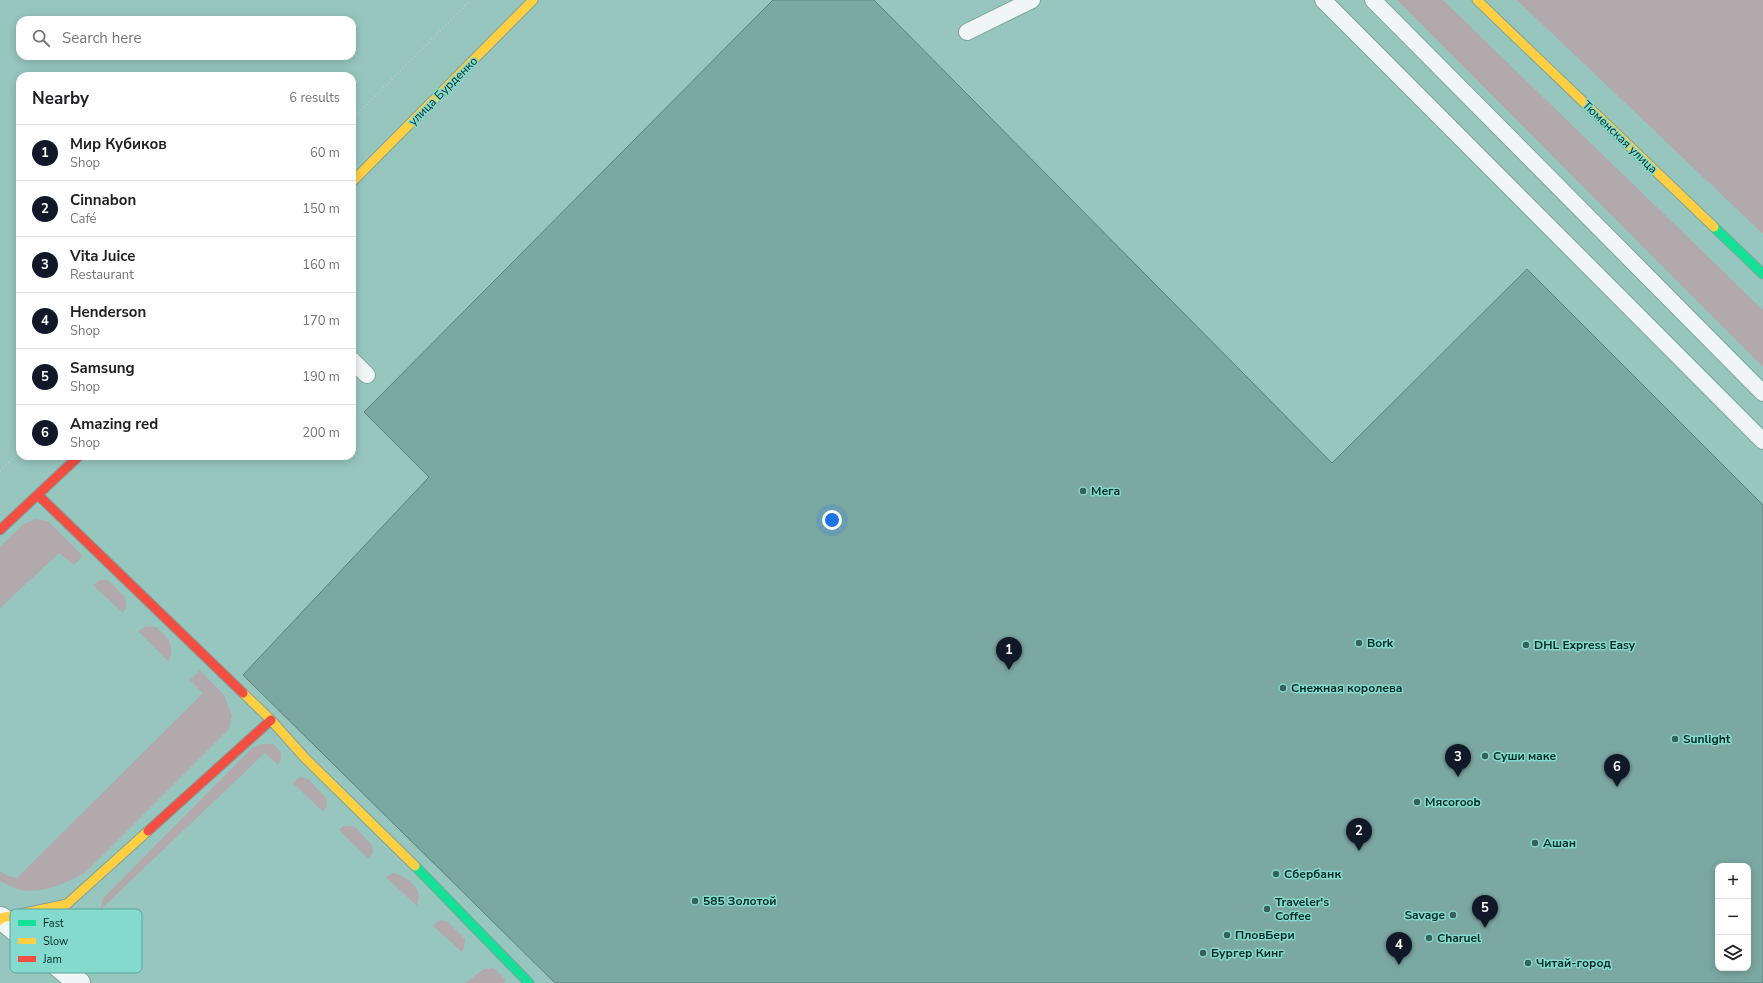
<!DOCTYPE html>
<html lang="en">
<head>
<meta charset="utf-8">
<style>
  body { margin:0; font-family:"Nunito Sans",sans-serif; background:#f2f2f2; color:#202124 }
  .controls { position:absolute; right:12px; bottom:12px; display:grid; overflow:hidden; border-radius:8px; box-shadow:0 2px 10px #0003 }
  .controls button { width:36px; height:36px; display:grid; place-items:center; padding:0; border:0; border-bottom:1px solid #e0e0e0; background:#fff; color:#202124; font:20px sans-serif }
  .you { position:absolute; left:832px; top:520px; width:14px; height:14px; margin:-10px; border:3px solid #fff; border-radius:50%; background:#1a73e8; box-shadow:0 0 0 6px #1a73e833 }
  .badge { display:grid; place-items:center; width:26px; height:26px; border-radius:50%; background:#111827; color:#fff; font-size:13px; font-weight:700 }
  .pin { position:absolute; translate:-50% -33px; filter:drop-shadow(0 1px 2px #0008) }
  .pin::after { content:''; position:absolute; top:21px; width:14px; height:12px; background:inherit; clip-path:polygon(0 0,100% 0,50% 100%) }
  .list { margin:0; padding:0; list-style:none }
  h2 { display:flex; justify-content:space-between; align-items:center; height:52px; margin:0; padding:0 16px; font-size:17px }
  h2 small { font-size:13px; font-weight:400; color:#757577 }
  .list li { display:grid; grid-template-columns:26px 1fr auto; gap:12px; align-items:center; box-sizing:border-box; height:56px; padding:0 16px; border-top:1px solid #e0e0e0 }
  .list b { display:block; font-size:15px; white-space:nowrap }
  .list p { margin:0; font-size:13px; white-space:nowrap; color:#757577 }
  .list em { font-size:13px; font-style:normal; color:#757577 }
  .icon { flex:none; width:22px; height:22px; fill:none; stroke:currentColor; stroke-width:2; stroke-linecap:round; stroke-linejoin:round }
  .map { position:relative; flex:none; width:1763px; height:983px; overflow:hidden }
  .search { position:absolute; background:#fff; box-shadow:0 2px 10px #0003; left:16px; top:16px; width:340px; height:44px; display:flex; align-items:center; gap:10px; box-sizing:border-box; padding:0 14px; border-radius:12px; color:#757577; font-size:15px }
  .panel { position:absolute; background:#fff; box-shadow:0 2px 10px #0003; left:16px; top:72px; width:340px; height:388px; border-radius:12px }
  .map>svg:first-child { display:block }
</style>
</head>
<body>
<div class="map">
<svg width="1763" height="983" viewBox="0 0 1763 983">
  <rect width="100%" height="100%" fill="#97c6bf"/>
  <!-- green -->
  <g fill="#b2a9ad">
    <polygon points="1397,0 1443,0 1763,310 1763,367"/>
    <polygon points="1517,0 1763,0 1763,234"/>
    <polygon points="35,519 48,521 83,556 74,565 59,553 0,608 0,547 22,525"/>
    <polygon points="100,580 108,580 125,597 126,608 123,613 93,585"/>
    <path d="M146 626 156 627C168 639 175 643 169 662L138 631Z"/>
    <path d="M200 670 224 695 232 716 229 729 86 872C67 883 43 894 20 890 14 888 6 884 0 881V871L6 875 17 878 203 693 190 680Z"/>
    <polygon points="262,744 273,744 281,752 281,760 278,765 265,753 100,910 103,898 252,748"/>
    <polygon points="299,777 308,779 326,798 327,806 323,812 293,783"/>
    <polygon points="344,826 354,826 372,845 373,852 369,859 339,830"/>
    <path d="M393 873C401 874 416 884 418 892 420 897 418 901 417 906L386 877Z"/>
    <polygon points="440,920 448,922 465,939 464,947 462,952 433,926"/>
    <polygon points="494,968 505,979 504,983 465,983 484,969"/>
  </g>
  <!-- building -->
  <path fill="#7ca8a2" stroke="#58837e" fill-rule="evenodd" d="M773 0H874L1332 463 1527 269 1763 505V983H555L243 675 429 477 364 412ZM1718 866H1748V968H1718Z"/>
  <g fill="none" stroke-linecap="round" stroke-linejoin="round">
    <!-- lane casing -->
    <g stroke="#7ea39e" stroke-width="18">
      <g id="lane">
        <polyline points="1323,0 1763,441"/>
        <polyline points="1373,0 1763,393"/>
        <polyline points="967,32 1032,0"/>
        <polyline points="352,360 367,375"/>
      </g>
    </g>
    <!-- street casing -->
    <g stroke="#7ea39e" stroke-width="24">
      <polyline id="street" points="1,918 79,983"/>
    </g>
    <!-- fast casing -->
    <g stroke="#7ea39e" stroke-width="11">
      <g id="fast">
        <polyline points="1714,227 1763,274"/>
        <polyline points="415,866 529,983"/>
      </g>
    </g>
    <!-- slow casing -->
    <g stroke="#7ea39e" stroke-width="11">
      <g id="slow">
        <polyline points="1477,0 1714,227"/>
        <polyline points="352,182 533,0"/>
        <polyline points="243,693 271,720 305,758 415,866"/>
        <polyline points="0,920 1,918 67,904 148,831"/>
      </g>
    </g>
    <!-- jam casing -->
    <g stroke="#7ea39e" stroke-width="11">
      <g id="jam">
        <polyline points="38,495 243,693"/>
        <polyline points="0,530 79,456"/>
        <polyline points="148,831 271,720"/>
      </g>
    </g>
    <!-- path -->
    <g stroke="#b9c8c6" stroke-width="2.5" stroke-dasharray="1 3" stroke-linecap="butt">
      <polyline points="352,119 471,0"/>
      <polyline points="0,471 20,451"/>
    </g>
    <!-- lane -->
    <use href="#lane" stroke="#eff6f5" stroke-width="16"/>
    <!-- street -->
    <use href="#street" stroke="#eff6f5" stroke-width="22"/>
    <!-- fast -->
    <use href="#fast" stroke="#16e098" stroke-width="9"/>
    <!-- slow -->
    <use href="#slow" stroke="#ffcf43" stroke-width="9"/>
    <!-- jam -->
    <use href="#jam" stroke="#f24e42" stroke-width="9"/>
  </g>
  <!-- markers -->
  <g fill="#36615b" stroke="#83dacd" stroke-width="1.5">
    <circle cx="1083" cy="491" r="4"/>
    <circle cx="1359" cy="643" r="4"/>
    <circle cx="1526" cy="645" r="4"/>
    <circle cx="1283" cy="688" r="4"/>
    <circle cx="1675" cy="739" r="4"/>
    <circle cx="1485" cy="756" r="4"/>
    <circle cx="1417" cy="802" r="4"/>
    <circle cx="1535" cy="843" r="4"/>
    <circle cx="1276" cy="874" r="4"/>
    <circle cx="695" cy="901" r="4"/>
    <circle cx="1267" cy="909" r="4"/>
    <circle cx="1453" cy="915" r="4"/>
    <circle cx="1227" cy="935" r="4"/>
    <circle cx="1429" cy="938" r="4"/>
    <circle cx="1203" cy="953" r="4"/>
    <circle cx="1528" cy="963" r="4"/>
  </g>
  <g text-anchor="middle" stroke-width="3" stroke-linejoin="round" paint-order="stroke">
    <!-- street labels -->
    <g font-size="12" fill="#022a25" stroke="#83dacd">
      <text transform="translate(443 91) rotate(-45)" y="4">улица Бурденко</text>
      <text transform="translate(1620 137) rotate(44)" y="4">Тюменская улица</text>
    </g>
    <!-- poi labels -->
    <g font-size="12" font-weight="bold" fill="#022a25" stroke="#83dacd" text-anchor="start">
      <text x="1091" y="495">Мега</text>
      <text x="1367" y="647">Bork</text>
      <text x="1534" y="649">DHL Express Easy</text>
      <text x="1291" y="692">Снежная королева</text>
      <text x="1683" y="743">Sunlight</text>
      <text x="1493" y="760">Суши маке</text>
      <text x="1425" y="806">Мясоroob</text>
      <text x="1543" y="847">Ашан</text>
      <text x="1284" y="878">Сбербанк</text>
      <text x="703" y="905">585 Золотой</text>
      <text x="1275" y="906">Traveler's<tspan x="1275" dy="14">Coffee</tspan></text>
      <text x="1445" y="919" text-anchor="end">Savage</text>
      <text x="1235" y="939">ПловБери</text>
      <text x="1437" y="942">Charuel</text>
      <text x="1211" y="957">Бургер Кинг</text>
      <text x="1536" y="967">Читай-город</text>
    </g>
  </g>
  <!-- legend -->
  <rect x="10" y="909" width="132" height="64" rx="6" fill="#83dacd" stroke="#5ca59b" stroke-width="1"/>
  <rect x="18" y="920" width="18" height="6" fill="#16e098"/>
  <rect x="18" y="938" width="18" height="6" fill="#ffcf43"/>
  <rect x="18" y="956" width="18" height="6" fill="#f24e42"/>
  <g font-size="11" fill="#022a25">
    <text x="43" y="927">Fast</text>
    <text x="43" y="945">Slow</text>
    <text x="43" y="963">Jam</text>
  </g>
</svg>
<div class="controls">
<button>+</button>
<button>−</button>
<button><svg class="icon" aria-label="layers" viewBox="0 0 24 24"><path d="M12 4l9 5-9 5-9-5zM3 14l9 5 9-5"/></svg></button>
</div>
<div class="you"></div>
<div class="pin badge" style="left:1009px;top:670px">1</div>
<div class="pin badge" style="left:1359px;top:851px">2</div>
<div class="pin badge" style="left:1458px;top:777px">3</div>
<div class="pin badge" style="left:1399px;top:965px">4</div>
<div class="pin badge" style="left:1485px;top:928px">5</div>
<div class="pin badge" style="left:1617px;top:787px">6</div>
<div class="search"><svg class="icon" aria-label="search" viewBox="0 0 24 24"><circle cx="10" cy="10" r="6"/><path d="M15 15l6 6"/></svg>Search here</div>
<section class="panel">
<h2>Nearby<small>6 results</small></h2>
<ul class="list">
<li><span class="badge">1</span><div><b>Мир Кубиков</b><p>Shop</p></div><em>60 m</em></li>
<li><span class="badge">2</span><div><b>Cinnabon</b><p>Café</p></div><em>150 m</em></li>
<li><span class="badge">3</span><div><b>Vita Juice</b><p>Restaurant</p></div><em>160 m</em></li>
<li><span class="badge">4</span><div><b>Henderson</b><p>Shop</p></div><em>170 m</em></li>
<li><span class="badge">5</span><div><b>Samsung</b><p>Shop</p></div><em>190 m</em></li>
<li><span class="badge">6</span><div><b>Amazing red</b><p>Shop</p></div><em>200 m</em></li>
</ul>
</section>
</div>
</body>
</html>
